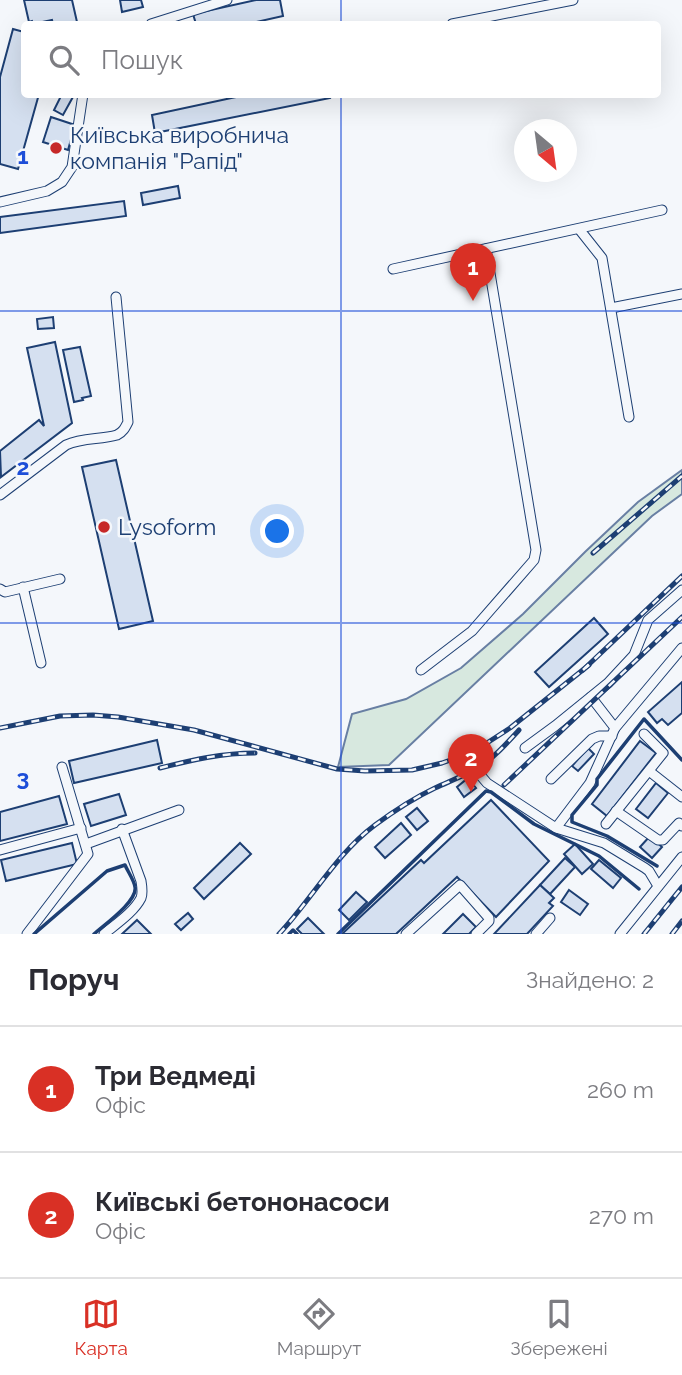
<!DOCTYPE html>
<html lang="uk">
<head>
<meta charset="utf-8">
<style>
  body { margin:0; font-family:Raleway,sans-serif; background:#f7f7f7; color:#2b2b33 }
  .compass { position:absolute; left:514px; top:119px; width:63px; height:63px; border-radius:50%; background:#fff; box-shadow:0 7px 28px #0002; rotate:151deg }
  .you { position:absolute; left:278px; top:532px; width:24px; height:24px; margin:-18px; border:5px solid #fff; border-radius:50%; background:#1a73e8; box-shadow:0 0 0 10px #1a73e833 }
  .badge { display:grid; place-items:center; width:46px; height:46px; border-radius:50%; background:#d93025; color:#fff; font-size:23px; font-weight:700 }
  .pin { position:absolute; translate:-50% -58px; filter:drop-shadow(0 2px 4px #0008) }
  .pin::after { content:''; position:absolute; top:37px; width:24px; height:21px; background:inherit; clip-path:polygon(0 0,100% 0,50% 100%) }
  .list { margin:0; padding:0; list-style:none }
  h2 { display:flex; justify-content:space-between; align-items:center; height:91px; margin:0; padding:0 28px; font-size:30px }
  h2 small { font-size:23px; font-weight:400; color:#7c7c81 }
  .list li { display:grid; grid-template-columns:46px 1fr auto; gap:21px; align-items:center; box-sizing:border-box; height:126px; padding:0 28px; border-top:2px solid #e1e1e2 }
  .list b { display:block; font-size:26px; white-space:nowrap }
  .list p { margin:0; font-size:23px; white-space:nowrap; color:#7c7c81 }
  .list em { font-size:23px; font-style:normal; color:#7c7c81 }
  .icon { flex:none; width:38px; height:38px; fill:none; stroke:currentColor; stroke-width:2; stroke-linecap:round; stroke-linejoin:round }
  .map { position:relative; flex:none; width:682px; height:934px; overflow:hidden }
  .search { position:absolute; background:#fff; box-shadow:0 7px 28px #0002; left:21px; right:21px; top:21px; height:77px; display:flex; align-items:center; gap:18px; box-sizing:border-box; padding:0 24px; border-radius:7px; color:#7c7c81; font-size:26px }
  .sheet { height:343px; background:#fff }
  nav { display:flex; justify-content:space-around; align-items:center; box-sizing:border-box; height:98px; border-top:2px solid #e1e1e2; background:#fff; font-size:19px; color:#7c7c81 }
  nav a { display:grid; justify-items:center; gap:4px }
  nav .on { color:#d93025 }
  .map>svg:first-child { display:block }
</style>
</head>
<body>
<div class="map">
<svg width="682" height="934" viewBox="0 0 682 934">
  <rect width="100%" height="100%" fill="#f4f7fb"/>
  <!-- green -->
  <polygon fill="#d7e8df" stroke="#687fa3" stroke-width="2" points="682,470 682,494 652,516 389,765 338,767 352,714 406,699 461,668 523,614 585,552 638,502"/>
  <!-- building -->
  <g fill="#d5e0f0" stroke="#1d3f73" stroke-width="2">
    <polygon points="24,0 72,0 77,22 66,24 53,24 52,20 33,24 32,21 29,22"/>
    <polygon points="120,0 141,0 143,7 122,12"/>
    <polygon points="256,0 280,0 283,16 247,24 196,24 193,14"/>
    <polygon points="13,29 24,32 24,94 39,94 18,169 0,164 0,77"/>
    <polygon points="62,94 74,95 63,115 54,110"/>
    <polygon points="250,94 329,94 330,98 155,133 152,115"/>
    <polygon points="51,117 75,125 68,150 43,142"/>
    <polygon points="178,186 180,198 143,205 141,193"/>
    <polygon points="124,201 126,216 0,233 0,217"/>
    <polygon points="53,317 54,328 38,329 37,319"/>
    <polygon points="55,342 72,423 1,477 0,451 39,420 44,426 27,348"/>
    <polygon points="80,347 91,396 82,398 83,400 74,402 63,350"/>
    <polygon points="116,460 153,621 119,629 82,467"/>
    <polygon points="594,618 608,634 549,687 535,672"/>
    <polygon points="682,682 682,713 668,725 662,719 657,723 648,712"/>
    <polygon points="157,740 162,763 74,783 69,761"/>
    <polygon points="640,741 656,753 607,816 592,804"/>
    <polygon points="588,748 594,754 578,771 572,766"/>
    <polygon points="468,778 476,788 464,797 457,787"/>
    <polygon points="656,783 668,793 648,818 636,809"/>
    <polygon points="119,794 126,815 91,826 84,804"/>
    <polygon points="59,796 67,824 0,841 0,812"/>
    <polygon points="491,800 549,861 496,917 457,877 396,934 342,934 421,860 424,863"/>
    <polygon points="417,808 428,821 417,830 406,817"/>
    <polygon points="401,823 411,835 385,858 375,847"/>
    <polygon points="650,836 662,847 652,858 640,847"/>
    <polygon points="72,843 77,864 6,881 1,860"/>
    <polygon points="240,843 251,854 204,899 194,888"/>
    <polygon points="575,844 593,864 582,874 564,854"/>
    <polygon points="565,858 575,867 550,894 540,885"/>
    <polygon points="599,860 621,878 613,888 591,869"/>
    <polygon points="540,885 554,898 549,903 553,906 527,934 494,934"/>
    <polygon points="569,890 588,904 580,915 561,902"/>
    <polygon points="356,892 367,902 349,920 339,910"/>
    <polygon points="188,913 193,919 181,930 175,924"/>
    <polygon points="463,914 476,927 469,934 443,934"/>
    <polygon points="308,918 324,934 302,934 297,929"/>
    <polygon points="137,920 151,934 122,934"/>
  </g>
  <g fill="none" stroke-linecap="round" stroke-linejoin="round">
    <!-- minor casing -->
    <g stroke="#1d3f73" stroke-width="11">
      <g id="minor">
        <polyline points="151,24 227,0"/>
        <polyline points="452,24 573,0"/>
        <polyline points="0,202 47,191 62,182 72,167 83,94"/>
        <polyline points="579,229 602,258 629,417"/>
        <polyline points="393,269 662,210"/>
        <polyline points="611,308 682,294"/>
        <path d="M0 495 66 445C83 437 100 440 117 435 123 432 125 428 128 422L116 297"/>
        <polyline points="23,587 41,663"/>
        <polyline points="0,589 5,592 60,579"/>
        <polyline points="421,670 472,631 534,560 536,550 486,249"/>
        <polyline points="591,697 615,728"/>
        <polyline points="525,748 555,726 608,683 634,655 648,620 682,590"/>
        <polyline points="649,771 682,797"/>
        <polyline points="481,776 487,783 556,828 604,843 645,868 649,871 658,886"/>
        <polyline points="551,779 592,739 599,736 612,736"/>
        <polyline points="616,811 658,840 663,840 679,823 682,826"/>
        <polyline points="606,824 663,753 644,734"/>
        <polyline points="556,828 590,783 615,728 682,648"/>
        <polyline points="86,844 179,810"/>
        <polyline points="0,850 81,828"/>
        <polyline points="27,934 88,854 62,767"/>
        <path d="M104 934C116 924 134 912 141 898 143 893 142 887 141 881L122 829"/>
        <polyline points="406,934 460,885 489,918 489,921 476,934"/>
        <polyline points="536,934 550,918"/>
        <polyline points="620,934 682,857"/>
      </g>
    </g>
    <!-- minor -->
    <use href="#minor" stroke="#f4f7fb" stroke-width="9"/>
    <!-- rail casing -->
    <g stroke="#1d3f73" stroke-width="5">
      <g id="rail">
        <polyline points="593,553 682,476"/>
        <polyline points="583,670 682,576"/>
        <polyline points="0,728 60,716 93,715 118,717 194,730 337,769 365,771 412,770 442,763 473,752 510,728 589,665"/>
        <path d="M160 768C192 760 222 753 255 753"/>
        <polyline points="504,785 682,617"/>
        <path d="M279 934C312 899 336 854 375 825 394 811 414 798 435 788 450 781 466 775 479 767 494 758 507 743 519 730"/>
        <polyline points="644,934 682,887"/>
        <polyline points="672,934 682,921"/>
      </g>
    </g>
    <!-- rail -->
    <use href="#rail" stroke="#f4f7fb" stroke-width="2.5" stroke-dasharray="8" stroke-linecap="butt"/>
    <!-- wall -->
    <g stroke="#1d3f73" stroke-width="3.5">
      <polyline points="657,866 607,836 572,822 572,815 597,785 597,779 644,719 682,760"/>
      <path d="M34 934 107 871 125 865C128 872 134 880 135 887 138 901 104 925 94 934"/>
      <polyline points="289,934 293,930 297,934"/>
      <polyline points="338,934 486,791 491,792 534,824 599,856 639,889"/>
    </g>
  </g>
  <!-- grid -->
  <path fill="none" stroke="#1d4ed8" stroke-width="2" stroke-opacity="0.55" d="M341 0V24M341 94V934M0 311H682M0 623H682"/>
  <!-- markers -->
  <g fill="#c62828" stroke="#f4f7fb" stroke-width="2.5">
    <circle cx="56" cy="148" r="7"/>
    <circle cx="104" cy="527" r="7"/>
  </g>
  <g text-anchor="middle" stroke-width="5" stroke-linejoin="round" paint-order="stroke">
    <!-- poi labels -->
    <g font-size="23" fill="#1d3f73" stroke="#f4f7fb" text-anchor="start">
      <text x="70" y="143">Київська виробнича<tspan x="70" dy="26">компанія "Рапід"</tspan></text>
      <text x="118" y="535">Lysoform</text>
    </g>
  </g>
  <g font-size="23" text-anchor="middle" font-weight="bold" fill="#1d4ed8" stroke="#f4f7fb" stroke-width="5" stroke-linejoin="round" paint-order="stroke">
    <text x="23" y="164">1</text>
    <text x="23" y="475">2</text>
    <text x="23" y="786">3</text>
  </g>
</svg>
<svg class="compass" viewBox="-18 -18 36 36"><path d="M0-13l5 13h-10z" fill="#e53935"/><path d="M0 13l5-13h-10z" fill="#7c7c81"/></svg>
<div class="you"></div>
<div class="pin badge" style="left:473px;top:301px">1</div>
<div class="pin badge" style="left:471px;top:792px">2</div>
<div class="search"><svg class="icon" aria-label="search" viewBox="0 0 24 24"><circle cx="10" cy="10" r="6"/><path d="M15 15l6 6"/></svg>Пошук</div>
</div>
<section class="sheet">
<h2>Поруч<small>Знайдено: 2</small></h2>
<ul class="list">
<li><span class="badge">1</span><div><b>Три Ведмеді</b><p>Офіс</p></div><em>260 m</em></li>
<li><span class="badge">2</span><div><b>Київські бетононасоси</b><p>Офіс</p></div><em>270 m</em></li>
</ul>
</section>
<nav>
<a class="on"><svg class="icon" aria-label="map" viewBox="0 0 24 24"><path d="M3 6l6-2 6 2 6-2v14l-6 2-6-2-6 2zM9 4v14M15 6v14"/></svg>Карта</a>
<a><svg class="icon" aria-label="directions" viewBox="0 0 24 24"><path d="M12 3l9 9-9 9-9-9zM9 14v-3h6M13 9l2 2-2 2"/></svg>Маршрут</a>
<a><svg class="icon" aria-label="saved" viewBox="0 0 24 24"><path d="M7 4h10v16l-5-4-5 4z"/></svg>Збережені</a>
</nav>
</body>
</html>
